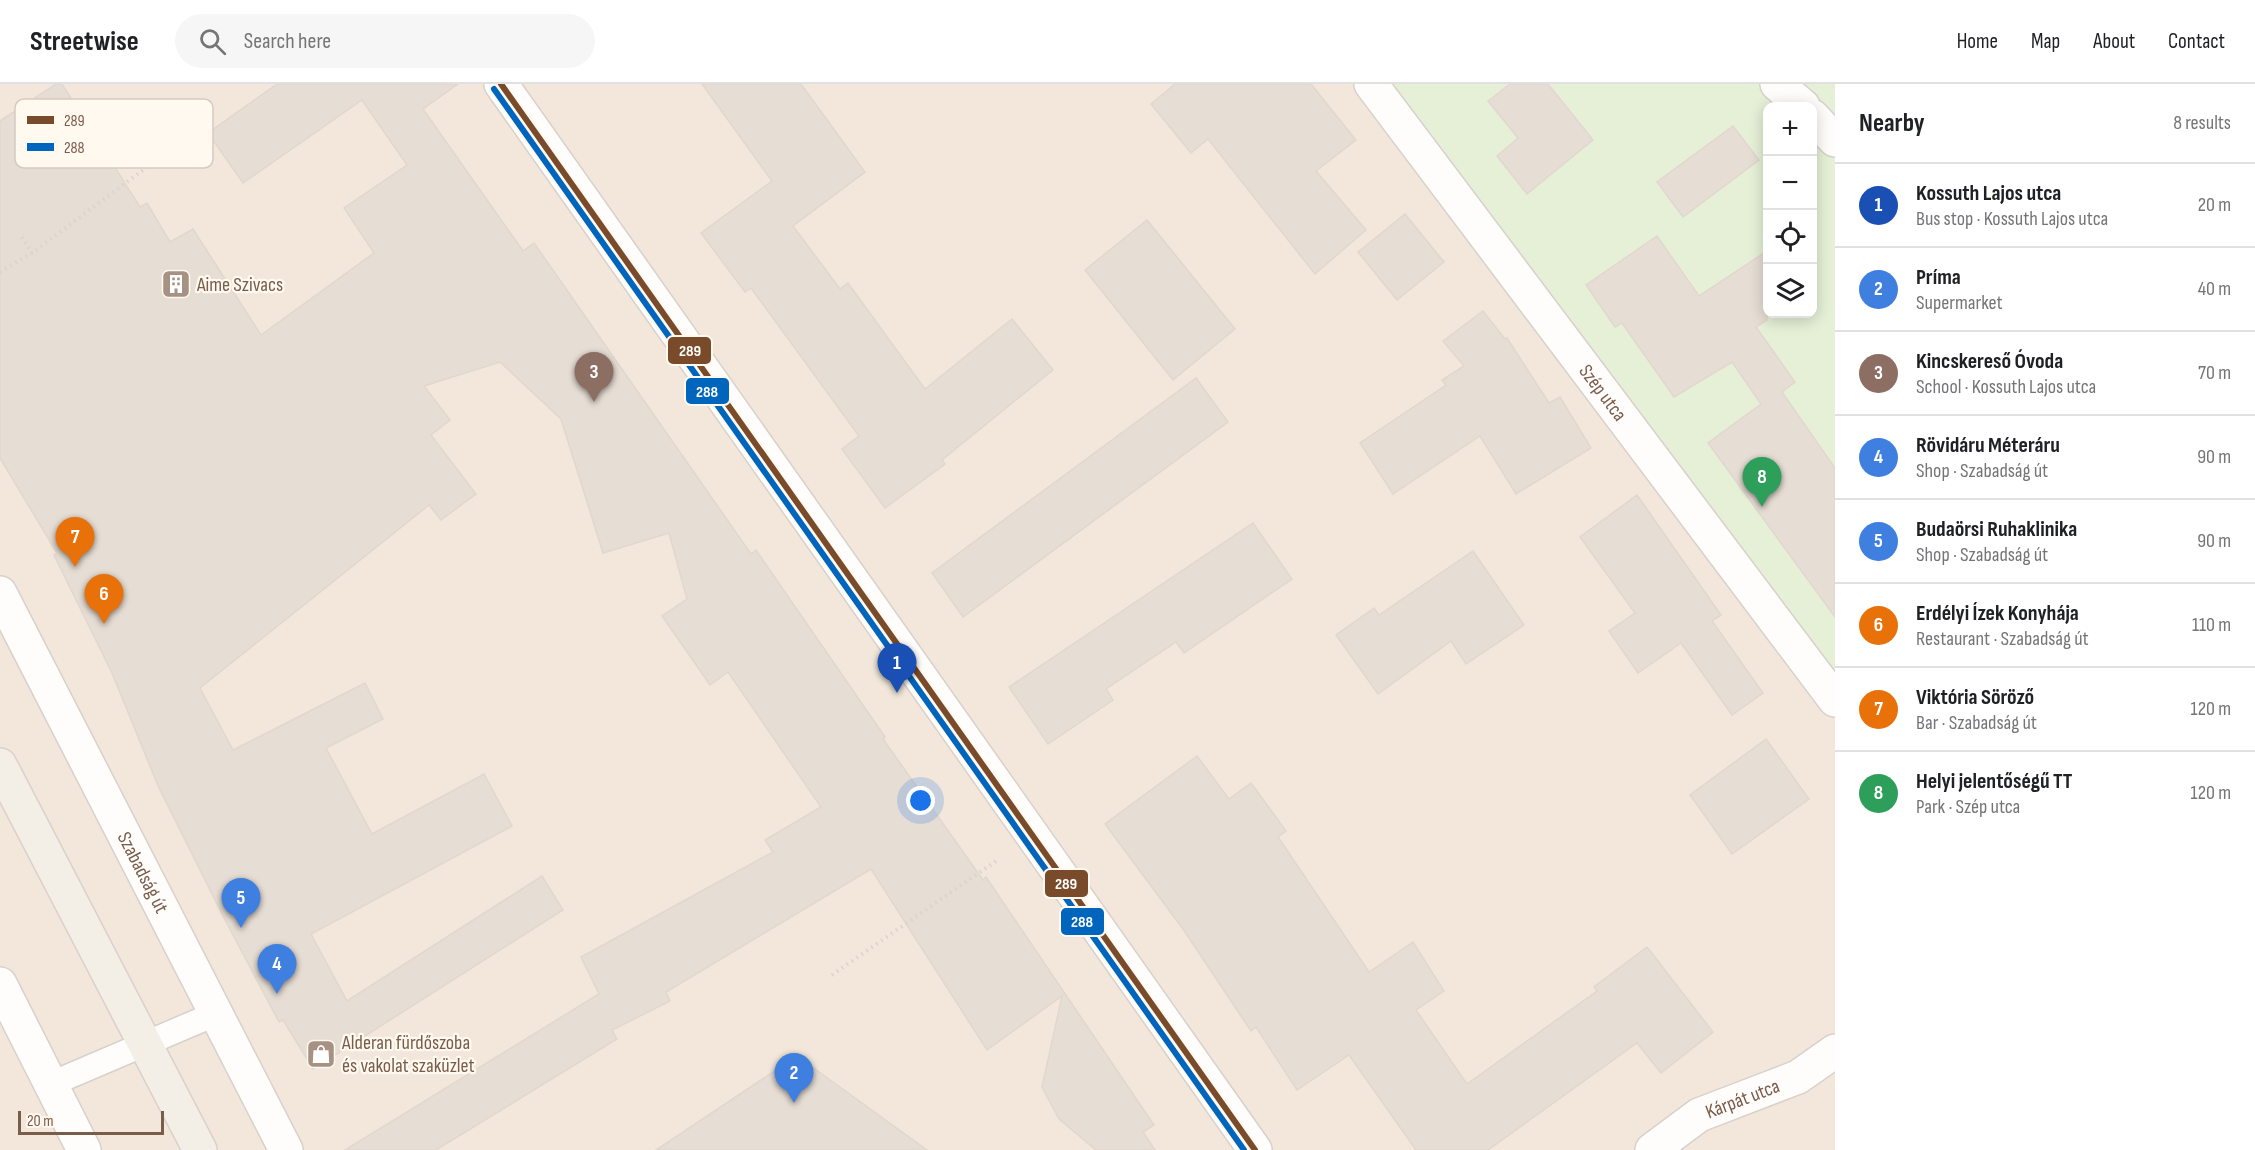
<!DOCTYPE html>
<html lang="en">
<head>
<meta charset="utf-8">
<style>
  body { margin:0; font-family:"Sofia Sans Condensed",sans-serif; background:#f6f6f6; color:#202124 }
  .controls { position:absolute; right:18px; top:18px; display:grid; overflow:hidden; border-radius:12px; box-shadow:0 3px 15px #0003 }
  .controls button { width:54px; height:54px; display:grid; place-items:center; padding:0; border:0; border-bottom:2px solid #e0e0e0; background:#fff; color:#202124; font:30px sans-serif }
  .scale { position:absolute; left:18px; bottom:15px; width:146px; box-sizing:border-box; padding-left:6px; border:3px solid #7a5c4a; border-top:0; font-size:16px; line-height:21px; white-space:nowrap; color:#7a5c4a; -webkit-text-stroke:4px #fff9f0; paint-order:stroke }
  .you { position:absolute; left:921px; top:717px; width:21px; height:21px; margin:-15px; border:4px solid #fff; border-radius:50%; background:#1a73e8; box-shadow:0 0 0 9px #1a73e833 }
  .badge { display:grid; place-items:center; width:39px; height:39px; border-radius:50%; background:#b45309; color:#fff; font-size:20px; font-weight:700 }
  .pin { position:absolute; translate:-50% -50px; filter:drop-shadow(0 2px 3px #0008) }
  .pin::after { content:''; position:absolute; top:32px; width:21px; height:18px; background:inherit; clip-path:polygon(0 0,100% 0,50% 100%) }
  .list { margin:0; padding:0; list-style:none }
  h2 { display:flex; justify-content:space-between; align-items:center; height:78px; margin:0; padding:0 24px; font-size:26px }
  h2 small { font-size:20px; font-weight:400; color:#757577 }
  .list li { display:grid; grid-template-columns:39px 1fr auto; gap:18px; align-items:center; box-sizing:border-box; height:84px; padding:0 24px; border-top:2px solid #e0e0e0 }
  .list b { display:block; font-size:22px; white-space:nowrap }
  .list p { margin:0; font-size:20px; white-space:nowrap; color:#757577 }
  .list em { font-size:20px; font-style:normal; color:#757577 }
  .icon { flex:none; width:33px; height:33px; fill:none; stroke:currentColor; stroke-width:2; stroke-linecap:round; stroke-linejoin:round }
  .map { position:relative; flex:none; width:1835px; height:1066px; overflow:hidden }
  header { display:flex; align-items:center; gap:36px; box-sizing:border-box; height:84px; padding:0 30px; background:#fff; border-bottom:2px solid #e0e0e0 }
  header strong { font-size:28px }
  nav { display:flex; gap:33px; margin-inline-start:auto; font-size:21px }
  .search { width:420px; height:54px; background:#f6f6f6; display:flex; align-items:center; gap:15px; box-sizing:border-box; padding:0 21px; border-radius:33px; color:#757577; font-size:22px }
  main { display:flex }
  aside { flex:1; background:#fff }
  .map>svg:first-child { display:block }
</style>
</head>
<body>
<header>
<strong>Streetwise</strong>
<div class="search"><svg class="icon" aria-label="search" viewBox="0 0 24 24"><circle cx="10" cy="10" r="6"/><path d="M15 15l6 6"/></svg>Search here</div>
<nav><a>Home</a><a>Map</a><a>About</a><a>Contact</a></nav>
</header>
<main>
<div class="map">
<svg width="1835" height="1066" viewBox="0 0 1835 1066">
  <rect width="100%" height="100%" fill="#f9f4ed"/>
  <!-- residential -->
  <path fill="#f2e7da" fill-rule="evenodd" d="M0 0H1835V1066H0ZM1768 22H1812V230H1768Z"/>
  <!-- green -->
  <path fill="#e5f0d7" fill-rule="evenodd" d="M1371 0H1835V616ZM1768 22H1812V230H1768Z"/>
  <!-- building -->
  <g fill="#e6ddd4" stroke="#e2d7ce" stroke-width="1.5">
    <polygon points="56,0 62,0 140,123 147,119 170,158 193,145 261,251 374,169 344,124 407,81 362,16 243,99 208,49 277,0 458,0 423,25 523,167 534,159 751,470 756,466 885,653 883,655 983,796 986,793 1154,1041 1143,1048 1155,1066 1096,1066 1059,1035 1042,1003 1062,912 987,966 871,785 666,908 670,917 612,946 617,955 436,1066 345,1066 599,910 581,873 773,768 765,756 821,723 728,588 710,601 662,532 687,515 669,449 603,469 561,335 500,278 424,302 450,336 431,351 476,410 441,436 429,421 200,604 233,666 365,599 383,635 326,664 372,750 484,690 512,742 311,850 347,917 542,792 563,826 313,985 283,936 279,938 222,830 159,704 112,589 54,471 57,469 0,374 0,37"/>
    <polygon points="702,0 801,0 865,88 793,142 840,205 848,199 925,305 1012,235 1053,286 942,376 945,380 885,424 842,365 859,352 751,204 745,208 701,149 772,97"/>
    <polygon points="1175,0 1311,0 1356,56 1316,87 1366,146 1315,190 1208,55 1191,69 1151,20"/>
    <polygon points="1510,0 1548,0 1593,56 1527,110 1497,72 1518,54 1488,17"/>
    <polygon points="1733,42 1759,76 1683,133 1657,98"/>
    <polygon points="1405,130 1444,178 1397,216 1358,168"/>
    <polygon points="1147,136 1235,245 1173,296 1085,186"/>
    <polygon points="1657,152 1699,212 1767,167 1767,236 1756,243 1795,298 1782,308 1835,384 1835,533 1708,359 1761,320 1732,278 1674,313 1622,239 1615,243 1586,201"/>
    <polygon points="1483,227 1505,255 1507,254 1549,319 1560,313 1591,364 1516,410 1480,352 1393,410 1360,359 1446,301 1442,296 1464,282 1443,257"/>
    <polygon points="1196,294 1228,338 963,533 932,489"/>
    <polygon points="1637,411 1721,531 1712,537 1763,609 1732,631 1681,559 1638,589 1609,547 1635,529 1580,453"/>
    <polygon points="1253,439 1292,495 1184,569 1176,558 1106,605 1113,616 1048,660 1009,603"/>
    <polygon points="1473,467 1524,541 1466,580 1451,557 1378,610 1336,551 1374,524 1379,531"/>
    <polygon points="1766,655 1809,715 1732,770 1690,711"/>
    <polygon points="1197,672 1229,715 1251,699 1286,747 1278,753 1369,888 1413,858 1444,907 1416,926 1467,1000 1597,907 1594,903 1647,863 1713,948 1661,989 1637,959 1488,1066 1416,1066 1349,971 1297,1006 1256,943 1251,947 1183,845 1105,740"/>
    <polygon points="797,972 927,1066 656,1066"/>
  </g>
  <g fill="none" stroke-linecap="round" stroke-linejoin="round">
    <!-- service casing -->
    <g stroke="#d8d1cb" stroke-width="27">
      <polyline id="service" points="51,1000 215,930"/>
    </g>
    <!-- minor casing -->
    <g stroke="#d8d1cb" stroke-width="36">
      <g id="minor">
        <polyline points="501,0 1255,1066"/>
        <path id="s1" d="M1371 0 1835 616"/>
        <polyline points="1777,0 1803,22"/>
        <polyline points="1812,32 1835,56"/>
        <path id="s2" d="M0 509 286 1066"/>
        <polyline points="0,900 84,1066"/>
        <path id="s3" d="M1652 1066 1699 1031 1798 993 1835 967"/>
      </g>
    </g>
    <!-- primary casing -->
    <g stroke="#dad1ca" stroke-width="36">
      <polyline id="primary" points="0,681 200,1066"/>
    </g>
    <!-- path -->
    <g stroke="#dbd3cd" stroke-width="4" stroke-dasharray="1.5 4.5" stroke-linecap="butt">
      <polyline points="22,153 32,169"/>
      <polyline points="0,188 32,169 191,50"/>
      <polyline points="832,891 996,777"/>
    </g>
    <!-- service -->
    <use href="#service" stroke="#fefdfc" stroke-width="24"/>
    <!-- minor -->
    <use href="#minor" stroke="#fefdfc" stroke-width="33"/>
    <!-- primary -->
    <use href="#primary" stroke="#f3eee6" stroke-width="33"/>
    <!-- bus-1 casing -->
    <g stroke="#fff9f0" stroke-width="10">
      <polyline id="bus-1" points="501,0 1255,1066"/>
    </g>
    <!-- bus-2 casing -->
    <g stroke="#fff9f0" stroke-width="10">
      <polyline id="bus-2" points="494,5 1244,1066"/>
    </g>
    <!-- bus-1 -->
    <use href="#bus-1" stroke="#7a4b2a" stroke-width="6"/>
    <!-- bus-2 -->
    <use href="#bus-2" stroke="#0065bd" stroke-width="6"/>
  </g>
  <!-- icons -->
  <defs>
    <g id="building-square" transform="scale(1.5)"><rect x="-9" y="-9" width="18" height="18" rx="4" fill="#a69183" stroke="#fff9f0"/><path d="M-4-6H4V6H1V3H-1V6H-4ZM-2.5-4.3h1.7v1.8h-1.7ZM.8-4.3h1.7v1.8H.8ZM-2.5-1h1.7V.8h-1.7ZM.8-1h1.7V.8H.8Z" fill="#fff"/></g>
    <g id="shop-square" transform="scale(1.5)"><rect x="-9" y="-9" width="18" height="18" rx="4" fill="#a69183" stroke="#fff9f0"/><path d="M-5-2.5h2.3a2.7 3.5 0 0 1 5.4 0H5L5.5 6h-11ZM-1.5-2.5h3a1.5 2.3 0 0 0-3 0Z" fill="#fff"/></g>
  </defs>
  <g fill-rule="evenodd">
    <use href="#building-square" x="176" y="200"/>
    <use href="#shop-square" x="321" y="970"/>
  </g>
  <g text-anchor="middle" stroke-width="4.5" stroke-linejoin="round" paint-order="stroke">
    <!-- poi labels -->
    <g font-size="20" fill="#7a5c4a" stroke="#fff9f0" text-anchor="start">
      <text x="197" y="207">Aime Szivacs</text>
      <text x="342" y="965">Alderan fürdőszoba<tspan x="342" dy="23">és vakolat szaküzlet</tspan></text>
    </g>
    <!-- street labels -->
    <g font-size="20" fill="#7a5c4a" stroke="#fff9f0">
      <text dy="7" stroke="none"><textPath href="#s1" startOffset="386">Szép utca</textPath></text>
      <text dy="7" stroke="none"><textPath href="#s2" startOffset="314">Szabadság út</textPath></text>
      <text dy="7" stroke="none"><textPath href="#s3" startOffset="105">Kárpát utca</textPath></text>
    </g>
  </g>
  <!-- legend -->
  <rect x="15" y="15" width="198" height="69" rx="9" fill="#fff9f0" stroke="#d7cabe" stroke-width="1.5"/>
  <rect x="27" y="32" width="27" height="8" fill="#7a4b2a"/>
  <rect x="27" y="59" width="27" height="8" fill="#0065bd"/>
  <g font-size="16" fill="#7a5c4a">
    <text x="64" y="42">289</text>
    <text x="64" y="69">288</text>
  </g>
  <g stroke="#fff9f0" stroke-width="2">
    <rect x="667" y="252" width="45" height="29" rx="6" fill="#7a4b2a"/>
    <rect x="685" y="293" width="45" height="28" rx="6" fill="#0065bd"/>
    <rect x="1044" y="785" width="45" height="29" rx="6" fill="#7a4b2a"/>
    <rect x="1060" y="823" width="45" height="29" rx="6" fill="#0065bd"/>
  </g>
  <g font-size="16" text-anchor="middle" font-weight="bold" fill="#fff">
    <text x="690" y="272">289</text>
    <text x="707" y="313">288</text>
    <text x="1066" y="805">289</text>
    <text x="1082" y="843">288</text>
  </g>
</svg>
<div class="controls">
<button>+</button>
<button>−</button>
<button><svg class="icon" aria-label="locate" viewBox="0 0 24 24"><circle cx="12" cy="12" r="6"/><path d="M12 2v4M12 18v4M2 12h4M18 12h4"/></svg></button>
<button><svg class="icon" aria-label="layers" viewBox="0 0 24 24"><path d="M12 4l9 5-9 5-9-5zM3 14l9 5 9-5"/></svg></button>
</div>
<div class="scale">20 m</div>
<div class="you"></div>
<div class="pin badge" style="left:897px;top:609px;background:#1a4fb4">1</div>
<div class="pin badge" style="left:794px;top:1019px;background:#3f7fe0">2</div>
<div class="pin badge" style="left:594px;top:318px;background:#8d6e63">3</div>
<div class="pin badge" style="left:277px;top:910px;background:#3f7fe0">4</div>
<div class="pin badge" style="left:241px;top:844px;background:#3f7fe0">5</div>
<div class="pin badge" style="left:104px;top:540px;background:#e8710a">6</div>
<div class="pin badge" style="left:75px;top:483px;background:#e8710a">7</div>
<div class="pin badge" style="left:1762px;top:423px;background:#2e9e5b">8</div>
</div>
<aside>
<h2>Nearby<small>8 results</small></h2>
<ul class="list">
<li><span class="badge" style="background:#1a4fb4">1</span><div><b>Kossuth Lajos utca</b><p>Bus stop · Kossuth Lajos utca</p></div><em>20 m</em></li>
<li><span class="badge" style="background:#3f7fe0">2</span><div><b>Príma</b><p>Supermarket</p></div><em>40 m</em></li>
<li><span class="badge" style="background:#8d6e63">3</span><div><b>Kincskereső Óvoda</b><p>School · Kossuth Lajos utca</p></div><em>70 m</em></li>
<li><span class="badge" style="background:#3f7fe0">4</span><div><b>Rövidáru Méteráru</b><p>Shop · Szabadság út</p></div><em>90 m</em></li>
<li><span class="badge" style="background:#3f7fe0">5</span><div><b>Budaörsi Ruhaklinika</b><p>Shop · Szabadság út</p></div><em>90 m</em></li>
<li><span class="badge" style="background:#e8710a">6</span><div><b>Erdélyi Ízek Konyhája</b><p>Restaurant · Szabadság út</p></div><em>110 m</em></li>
<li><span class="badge" style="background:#e8710a">7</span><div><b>Viktória Söröző</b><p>Bar · Szabadság út</p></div><em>120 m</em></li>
<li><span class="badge" style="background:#2e9e5b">8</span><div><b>Helyi jelentőségű TT</b><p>Park · Szép utca</p></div><em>120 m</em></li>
</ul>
</aside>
</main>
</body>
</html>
